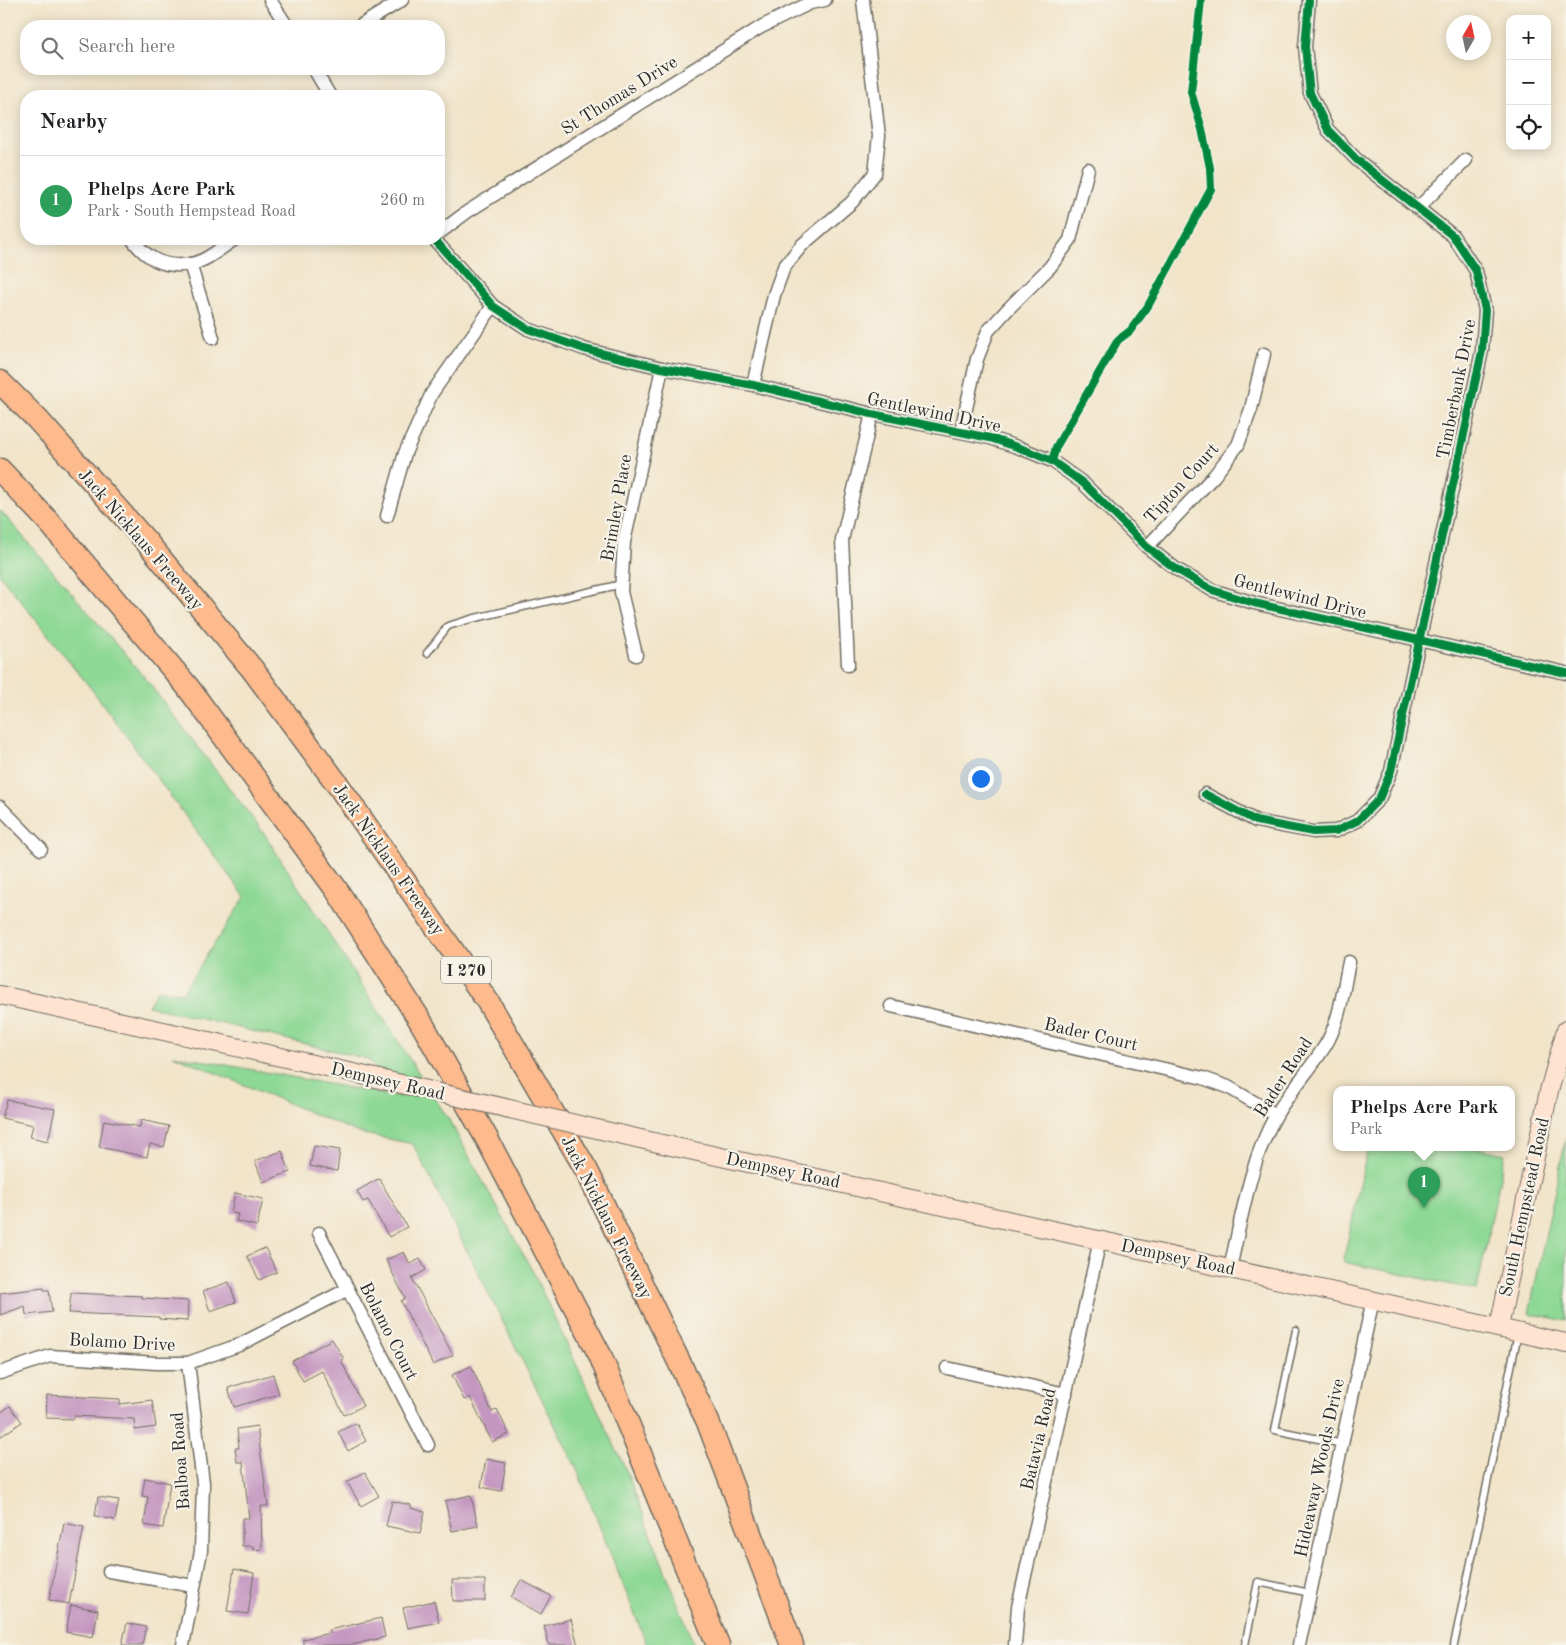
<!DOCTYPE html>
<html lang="en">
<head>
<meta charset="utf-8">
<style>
  body { margin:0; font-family:"Old Standard TT",serif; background:#f2f2f2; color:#202124 }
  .controls { position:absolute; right:15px; top:15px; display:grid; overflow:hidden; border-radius:10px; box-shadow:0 2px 12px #0003 }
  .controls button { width:45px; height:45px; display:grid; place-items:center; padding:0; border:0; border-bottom:1px solid #e0e0e0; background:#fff; color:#202124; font:25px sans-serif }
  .compass { position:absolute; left:1446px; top:15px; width:45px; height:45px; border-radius:50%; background:#fff; box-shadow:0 2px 12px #0003; rotate:9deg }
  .you { position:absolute; left:980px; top:778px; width:18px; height:18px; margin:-12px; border:4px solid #fff; border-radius:50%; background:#1a73e8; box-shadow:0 0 0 8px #1a73e833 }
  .badge { display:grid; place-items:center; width:32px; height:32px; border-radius:50%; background:#2563eb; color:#fff; font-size:16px; font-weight:700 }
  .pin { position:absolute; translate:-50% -41px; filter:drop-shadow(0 1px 2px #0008) }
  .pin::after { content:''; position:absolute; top:26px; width:18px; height:15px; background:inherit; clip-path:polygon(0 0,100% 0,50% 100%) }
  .popup { position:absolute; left:1333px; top:1086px; width:182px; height:65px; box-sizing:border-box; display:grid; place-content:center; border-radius:10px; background:#fff; filter:drop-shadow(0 1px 4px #0005); font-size:16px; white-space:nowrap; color:#757577 }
  .popup b { font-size:19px; color:#202124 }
  .popup::after { content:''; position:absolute; left:50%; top:100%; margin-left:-10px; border:10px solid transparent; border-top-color:#fff }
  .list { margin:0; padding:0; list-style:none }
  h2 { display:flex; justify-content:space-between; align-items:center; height:65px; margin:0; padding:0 20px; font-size:21px }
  h2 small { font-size:16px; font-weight:400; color:#757577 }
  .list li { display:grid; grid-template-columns:32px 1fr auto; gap:15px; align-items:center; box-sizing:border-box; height:90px; padding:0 20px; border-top:1px solid #e0e0e0 }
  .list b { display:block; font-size:19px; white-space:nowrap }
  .list p { margin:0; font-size:16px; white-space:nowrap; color:#757577 }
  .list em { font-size:16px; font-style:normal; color:#757577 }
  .icon { flex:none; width:28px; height:28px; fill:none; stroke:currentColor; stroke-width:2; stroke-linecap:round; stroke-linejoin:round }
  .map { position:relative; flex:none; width:1566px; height:1645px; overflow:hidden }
  .search { position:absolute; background:#fff; box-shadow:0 2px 12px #0003; left:20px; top:20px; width:425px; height:55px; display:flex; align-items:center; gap:12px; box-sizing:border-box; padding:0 18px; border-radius:20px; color:#757577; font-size:19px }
  .panel { position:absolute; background:#fff; box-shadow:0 2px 12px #0003; left:20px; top:90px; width:425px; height:155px; border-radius:20px }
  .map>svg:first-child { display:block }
</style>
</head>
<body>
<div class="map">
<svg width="1566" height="1645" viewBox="0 0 1566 1645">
  <rect width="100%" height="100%" fill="#f7f3e8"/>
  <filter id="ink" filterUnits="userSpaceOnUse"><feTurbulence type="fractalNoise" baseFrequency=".02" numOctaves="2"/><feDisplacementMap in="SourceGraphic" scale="10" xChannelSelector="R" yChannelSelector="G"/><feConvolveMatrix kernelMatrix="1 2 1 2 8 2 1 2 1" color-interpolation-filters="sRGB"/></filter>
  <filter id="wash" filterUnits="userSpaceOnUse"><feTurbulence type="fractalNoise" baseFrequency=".0096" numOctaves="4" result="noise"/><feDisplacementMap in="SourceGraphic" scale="20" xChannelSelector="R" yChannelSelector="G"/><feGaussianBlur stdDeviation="1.12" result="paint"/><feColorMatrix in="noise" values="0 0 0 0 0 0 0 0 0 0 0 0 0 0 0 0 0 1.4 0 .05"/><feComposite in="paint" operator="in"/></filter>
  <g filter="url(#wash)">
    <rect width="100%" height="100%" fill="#f1e4c9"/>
    <!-- green -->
    <g fill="#8ed895" stroke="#5c8260">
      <polygon points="0,510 145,678 263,832 449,1120 533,1272 626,1470 694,1645 647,1645 576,1467 413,1144 359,1133 173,1055 399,1097 368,1059 148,1006 157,990 182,993 245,897 93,691 0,575"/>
      <polygon points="1566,1138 1566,1321 1529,1313"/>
      <polygon points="1368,1147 1472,1147 1505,1154 1477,1290 1343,1262"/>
    </g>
    <g id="blocks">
      <!-- building -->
      <g fill="#c497c1">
        <polygon points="7,1100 55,1109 48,1141 30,1137 33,1125 2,1118"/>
        <polygon points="104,1120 140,1127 141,1120 169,1126 164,1147 150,1144 147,1157 99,1147"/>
        <polygon points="314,1146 340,1150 337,1171 310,1166"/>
        <polygon points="282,1151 290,1172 263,1182 255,1161"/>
        <polygon points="378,1179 380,1180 407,1227 389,1237 368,1200 363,1202 357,1191"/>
        <polygon points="235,1193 263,1199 257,1226 236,1221 238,1214 231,1213"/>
        <polygon points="265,1248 277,1272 259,1280 247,1256"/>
        <polygon points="404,1252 410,1264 420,1259 426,1270 412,1278 453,1355 433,1365 401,1301 405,1298 386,1260"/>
        <polygon points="229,1282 236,1302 210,1311 203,1291"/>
        <polygon points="44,1288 44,1290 49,1290 52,1312 26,1315 25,1306 0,1315 0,1293"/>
        <polygon points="71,1293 142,1296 142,1298 188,1301 187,1321 159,1319 159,1317 69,1313"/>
        <polygon points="332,1339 344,1359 341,1360 363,1406 344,1415 322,1371 303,1381 292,1361"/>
        <polygon points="471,1366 492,1412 497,1409 509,1434 492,1442 470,1397 464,1400 452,1375"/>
        <polygon points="273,1374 279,1394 234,1407 228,1388"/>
        <polygon points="47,1395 120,1399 120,1404 152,1400 156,1427 135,1430 134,1419 74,1416 74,1419 46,1418"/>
        <polygon points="10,1406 22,1422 0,1437 0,1413"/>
        <polygon points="356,1423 366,1441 348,1451 338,1432"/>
        <polygon points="257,1426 268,1506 261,1506 262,1549 253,1550 253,1546 242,1546 242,1518 249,1518 243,1462 237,1462 235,1448 239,1448 237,1429"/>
        <polygon points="486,1459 506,1463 501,1491 481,1487"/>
        <polygon points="365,1472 379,1496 361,1506 347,1482"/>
        <polygon points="145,1478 170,1483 163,1528 144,1525 148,1497 142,1496"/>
        <polygon points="471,1495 478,1526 452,1531 445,1501"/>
        <polygon points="98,1497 119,1500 115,1520 95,1516"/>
        <polygon points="392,1501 411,1505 411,1508 425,1512 420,1533 386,1526"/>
        <polygon points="64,1523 84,1527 69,1604 49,1600"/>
        <polygon points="234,1569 254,1573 248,1614 227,1611"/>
        <polygon points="452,1580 485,1580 485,1601 453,1601"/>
        <polygon points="521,1580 551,1596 541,1614 511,1597"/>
        <polygon points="434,1601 439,1622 408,1628 403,1608"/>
        <polygon points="71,1605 98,1610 93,1637 66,1632"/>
        <polygon points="381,1618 385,1637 352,1645 303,1645 303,1639 330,1633 329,1630"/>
        <polygon points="571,1619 578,1645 549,1645 544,1626"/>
        <polygon points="127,1623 146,1627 142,1645 122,1645"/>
      </g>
    </g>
  </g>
  <g filter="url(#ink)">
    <use href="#blocks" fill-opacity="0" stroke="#706c62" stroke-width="1"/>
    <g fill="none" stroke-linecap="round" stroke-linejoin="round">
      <!-- lane casing -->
      <g stroke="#706c62" stroke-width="9">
        <g id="lane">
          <polyline points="427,653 448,626 471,619 622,584"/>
          <polyline points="1296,1330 1275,1430 1343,1444"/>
          <polyline points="1245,1645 1258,1582 1310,1593"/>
          <polyline points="1454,1645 1518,1333"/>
        </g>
      </g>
      <!-- street casing -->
      <g stroke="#706c62" stroke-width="15">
        <g id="street">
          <polyline points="270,0 287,26"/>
          <polyline points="360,26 402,0"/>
          <polyline points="314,69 330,96"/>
          <polyline points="1419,207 1466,160"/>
          <polyline points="439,233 467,212 761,27 810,3 825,0"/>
          <path d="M132 239C146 258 164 269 190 264 206 262 222 247 235 239"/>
          <polyline points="434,239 493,306 528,329 584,349 662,368 753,385 872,414 990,438 1020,448 1052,461 1083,483 1147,547 1176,569 1212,590 1254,603 1566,673"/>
          <polyline points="190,264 213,338"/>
          <polyline points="753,385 774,295 784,267 802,245 852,202 875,173 879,136 863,0"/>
          <polyline points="961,431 977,359 988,331 1008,309 1050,267 1070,240 1088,169"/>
          <polyline points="387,516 405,453 432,393 493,306"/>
          <polyline points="1147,547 1214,476 1238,445 1251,409 1264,354"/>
          <polyline points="636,655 621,592 624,542 662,368"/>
          <polyline points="848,665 842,540 872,414"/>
          <polyline points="1205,794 1256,821 1313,832 1336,831 1357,821 1379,799 1391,771 1482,351 1485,310 1476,271 1453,236 1357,160 1328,130 1310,93 1305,47 1309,0"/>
          <polyline points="0,807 41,849"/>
          <polyline points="891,1006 1203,1078 1228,1087 1276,1115"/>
          <polyline points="319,1233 428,1445"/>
          <path d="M1230 1268C1242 1217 1250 1161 1276 1115 1290 1091 1310 1070 1325 1046 1340 1022 1343 990 1349 962"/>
          <polyline points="947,1368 1066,1394"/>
          <polyline points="0,1373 50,1356 156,1363 188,1363 239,1345 348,1289"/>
          <polyline points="109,1571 193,1586"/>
          <polyline points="183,1645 201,1551 203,1483 188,1363"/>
          <polyline points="1015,1645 1018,1607 1100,1240"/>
          <polyline points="1299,1645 1373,1299"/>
        </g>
      </g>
      <!-- secondary casing -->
      <g stroke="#706c62" stroke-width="20">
        <g id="secondary">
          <polyline points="0,995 349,1072"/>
          <polyline points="671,1146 1566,1343"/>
          <polyline points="1499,1327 1549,1091 1566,1030"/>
        </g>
      </g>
      <!-- highway casing -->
      <g stroke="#706c62" stroke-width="25">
        <g id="highway">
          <polyline points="0,382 37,419 145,540 253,670 338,785 488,1002 587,1171 708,1422 792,1645"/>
          <polyline points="0,470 49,522 187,686 336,889 421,1022 487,1139 600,1355 718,1645"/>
        </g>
      </g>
      <!-- lane -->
      <use href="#lane" stroke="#fff" stroke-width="6"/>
      <!-- street -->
      <use href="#street" stroke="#fff" stroke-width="12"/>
      <!-- secondary -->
      <use href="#secondary" stroke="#fee3d1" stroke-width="18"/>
      <!-- highway -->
      <use href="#highway" stroke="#fcba8d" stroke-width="22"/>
      <!-- secondary-bridge casing -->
      <g stroke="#706c62" stroke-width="20" stroke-linecap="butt">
        <polyline id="secondary-bridge" points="349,1072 671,1146"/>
      </g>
      <!-- secondary-bridge -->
      <use href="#secondary-bridge" stroke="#fee3d1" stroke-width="18"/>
      <!-- cycleway casing -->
      <g stroke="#f7f3e8" stroke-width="11">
        <g id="cycleway">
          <polyline points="434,239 493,306 528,329 584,349 662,368 753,385 872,414 990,438 1020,448 1052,461 1083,483 1147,547 1176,569 1212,590 1254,603 1566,673"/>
          <polyline points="1052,461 1056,447 1118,340 1130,331 1148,306 1211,189 1210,168 1202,129 1191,92 1201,0"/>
          <polyline points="1205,794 1256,821 1313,832 1336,831 1357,821 1379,799 1391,771 1482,351 1485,310 1476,271 1453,236 1357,160 1328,130 1310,93 1305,47 1309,0"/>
        </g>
      </g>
      <!-- cycleway -->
      <use href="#cycleway" stroke="#00873e" stroke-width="8"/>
    </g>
  </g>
  <g text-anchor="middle" stroke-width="4.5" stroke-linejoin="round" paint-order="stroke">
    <!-- shield labels -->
    <rect fill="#f7f3e8" stroke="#686764" stroke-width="1" x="441" y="956.5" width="50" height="27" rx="4"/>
    <g font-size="16" font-weight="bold" fill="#2b2b2b">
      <text x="466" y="976">I 270</text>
    </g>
    <!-- street labels -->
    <g font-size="18" fill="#2b2b2b" stroke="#f7f3e8">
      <text transform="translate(619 95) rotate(-32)" y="6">St Thomas Drive</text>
      <text transform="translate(1456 389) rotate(-79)" y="6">Timberbank Drive</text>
      <text transform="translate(934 412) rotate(12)" y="6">Gentlewind Drive</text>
      <text transform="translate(1181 483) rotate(-48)" y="6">Tipton Court</text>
      <text transform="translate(616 508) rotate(-80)" y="6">Brimley Place</text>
      <text transform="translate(141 539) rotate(49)" y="6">Jack Nicklaus Freeway</text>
      <text transform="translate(1300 596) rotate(14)" y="6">Gentlewind Drive</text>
      <text transform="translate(389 859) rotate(55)" y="6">Jack Nicklaus Freeway</text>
      <text transform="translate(1091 1034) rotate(13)" y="6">Bader Court</text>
      <text transform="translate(1283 1077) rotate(-57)" y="6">Bader Road</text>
      <text transform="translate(388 1081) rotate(13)" y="6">Dempsey Road</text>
      <text transform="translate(783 1170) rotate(12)" y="6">Dempsey Road</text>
      <text transform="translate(1524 1207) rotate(-78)" y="6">South Hempstead Road</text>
      <text transform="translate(607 1217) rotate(63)" y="6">Jack Nicklaus Freeway</text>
      <text transform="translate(1178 1257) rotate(12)" y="6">Dempsey Road</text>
      <text transform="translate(389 1331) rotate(63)" y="6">Bolamo Court</text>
      <text transform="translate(122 1342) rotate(3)" y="6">Bolamo Drive</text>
      <text transform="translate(1038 1439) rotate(-77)" y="6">Batavia Road</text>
      <text transform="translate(180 1461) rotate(-94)" y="6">Balboa Road</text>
      <text transform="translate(1319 1468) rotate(-78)" y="6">Hideaway Woods Drive</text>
    </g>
  </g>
</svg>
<div class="controls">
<button>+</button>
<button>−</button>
<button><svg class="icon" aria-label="locate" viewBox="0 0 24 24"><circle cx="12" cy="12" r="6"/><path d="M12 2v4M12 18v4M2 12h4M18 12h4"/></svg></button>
</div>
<svg class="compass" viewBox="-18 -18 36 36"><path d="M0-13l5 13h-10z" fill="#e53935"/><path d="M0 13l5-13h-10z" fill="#757577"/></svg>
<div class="you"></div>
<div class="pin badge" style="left:1424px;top:1208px;background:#2e9e5b">1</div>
<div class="popup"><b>Phelps Acre Park</b>Park</div>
<div class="search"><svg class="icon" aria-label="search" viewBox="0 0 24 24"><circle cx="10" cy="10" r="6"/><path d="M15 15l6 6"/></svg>Search here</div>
<section class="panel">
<h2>Nearby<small></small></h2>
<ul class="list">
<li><span class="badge" style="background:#2e9e5b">1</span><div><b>Phelps Acre Park</b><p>Park · South Hempstead Road</p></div><em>260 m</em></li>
</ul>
</section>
</div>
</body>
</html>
